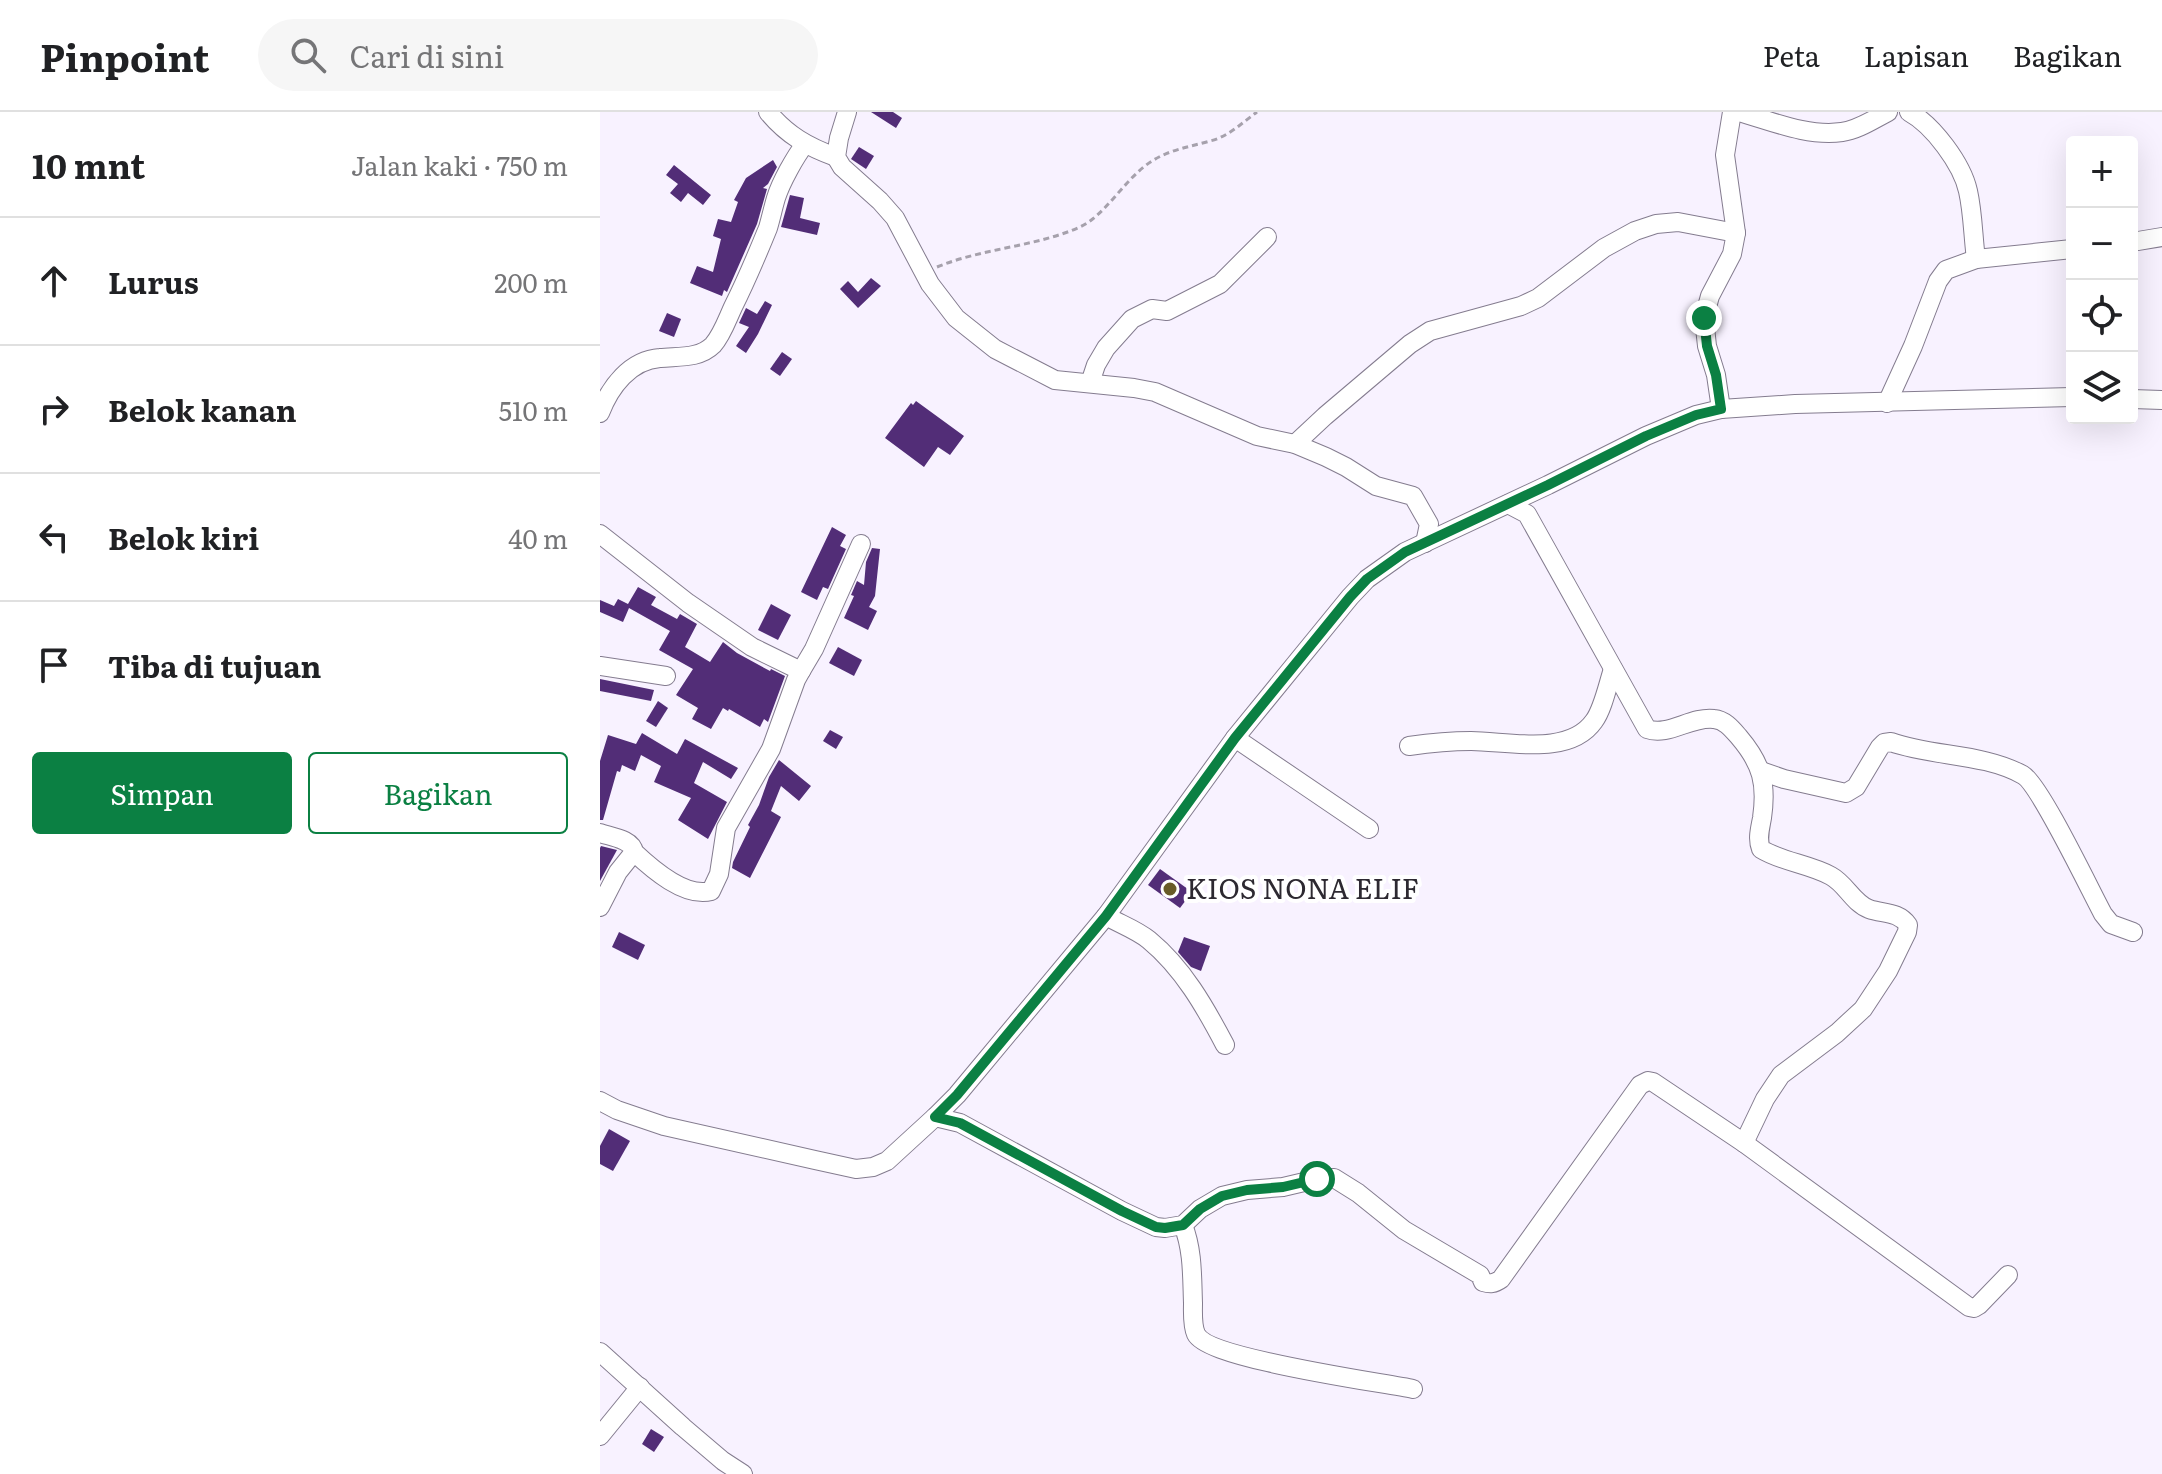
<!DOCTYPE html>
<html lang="id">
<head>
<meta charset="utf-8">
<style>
  body { margin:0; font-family:Literata,serif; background:#f6f6f6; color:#202124 }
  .controls { position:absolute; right:24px; top:24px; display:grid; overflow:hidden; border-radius:8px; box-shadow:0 8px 32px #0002 }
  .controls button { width:72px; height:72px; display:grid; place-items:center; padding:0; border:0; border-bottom:2px solid #e0e0e0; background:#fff; color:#202124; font:40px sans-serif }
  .stop { position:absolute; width:24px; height:24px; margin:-18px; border:6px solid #0b8043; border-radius:50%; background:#fff }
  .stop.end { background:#0b8043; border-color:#fff; box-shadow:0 2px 8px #0008 }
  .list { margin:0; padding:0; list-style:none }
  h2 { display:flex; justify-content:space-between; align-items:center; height:104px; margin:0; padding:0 32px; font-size:34px }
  h2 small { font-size:26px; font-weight:400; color:#757577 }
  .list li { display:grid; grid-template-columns:52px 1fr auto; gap:24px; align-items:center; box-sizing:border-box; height:128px; padding:0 32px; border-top:2px solid #e0e0e0 }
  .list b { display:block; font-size:30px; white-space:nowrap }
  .list em { font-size:26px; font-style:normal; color:#757577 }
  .actions { display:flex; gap:16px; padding:24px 32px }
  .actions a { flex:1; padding:18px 0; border:2px solid #0b8043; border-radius:8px; text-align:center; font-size:28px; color:#0b8043 }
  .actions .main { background:#0b8043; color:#fff }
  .icon { flex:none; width:44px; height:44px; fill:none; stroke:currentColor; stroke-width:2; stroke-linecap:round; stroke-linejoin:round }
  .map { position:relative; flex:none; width:1562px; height:1362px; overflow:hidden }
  header { display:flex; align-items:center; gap:48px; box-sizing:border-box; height:112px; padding:0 40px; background:#fff; border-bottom:2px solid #e0e0e0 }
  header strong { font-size:38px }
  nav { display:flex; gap:44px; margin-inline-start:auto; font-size:28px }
  .search { width:560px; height:72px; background:#f6f6f6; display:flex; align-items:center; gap:20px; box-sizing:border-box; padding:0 28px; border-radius:44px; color:#757577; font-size:30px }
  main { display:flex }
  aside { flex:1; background:#fff }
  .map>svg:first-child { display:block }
</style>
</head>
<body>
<header>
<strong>Pinpoint</strong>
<div class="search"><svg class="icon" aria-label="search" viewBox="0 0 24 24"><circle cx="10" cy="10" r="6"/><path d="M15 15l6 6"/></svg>Cari di sini</div>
<nav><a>Peta</a><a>Lapisan</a><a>Bagikan</a></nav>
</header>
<main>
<aside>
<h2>10 mnt<small>Jalan kaki · 750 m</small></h2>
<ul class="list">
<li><svg class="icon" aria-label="ahead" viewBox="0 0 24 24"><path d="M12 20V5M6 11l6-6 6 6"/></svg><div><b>Lurus</b></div><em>200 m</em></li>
<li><svg class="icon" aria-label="right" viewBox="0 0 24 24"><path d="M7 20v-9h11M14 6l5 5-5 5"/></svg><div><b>Belok kanan</b></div><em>510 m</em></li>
<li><svg class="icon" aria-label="left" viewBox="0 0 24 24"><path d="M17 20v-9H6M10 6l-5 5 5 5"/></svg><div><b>Belok kiri</b></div><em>40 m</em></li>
<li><svg class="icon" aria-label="arrive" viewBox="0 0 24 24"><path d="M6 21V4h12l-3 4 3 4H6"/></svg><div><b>Tiba di tujuan</b></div></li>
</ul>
<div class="actions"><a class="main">Simpan</a><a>Bagikan</a></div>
</aside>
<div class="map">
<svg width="1562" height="1362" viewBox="0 0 1562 1362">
  <rect width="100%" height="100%" fill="#f8f2ff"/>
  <!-- building -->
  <g fill="#522d77">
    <polygon points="271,0 293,0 302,6 296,16"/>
    <polygon points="259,35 274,44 266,57 251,47"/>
    <polygon points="173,48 177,55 168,72 163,76 167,77 157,112 127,180 124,178 122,184 90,171 97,154 113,160 121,127 113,124 118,107 131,110 138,90 134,88 146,66"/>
    <polygon points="74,53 111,83 103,93 88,81 81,90 70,81 78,72 66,63"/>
    <polygon points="190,83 204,86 200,106 220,111 217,123 181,115"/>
    <polygon points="271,166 281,174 258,196 240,177 248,169 258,180"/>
    <polygon points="165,189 172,193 158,222 146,241 136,234 149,215 139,211 146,196 157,202"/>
    <polygon points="67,201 81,207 74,225 59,219"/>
    <polygon points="182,240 192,247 180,264 170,257"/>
    <polygon points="316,289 364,324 350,343 338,335 324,355 285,326 311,291 313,293"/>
    <polygon points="232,415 246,423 240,434 246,437 228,477 223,475 217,488 201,480"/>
    <polygon points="272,436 280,437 275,484 269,495 277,499 268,518 244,506 254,484 251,483 257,469 264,473 266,450"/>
    <polygon points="38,475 56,485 51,493 77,507 80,502 97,512 85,535 110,550 123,530 137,541 170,559 171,557 185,564 168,610 164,607 160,615 129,597 128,599 123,596 111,617 92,607 98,596 76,583 93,557 59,538 70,519 29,496 23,510 0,500 0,488 14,494 18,487 28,492"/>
    <polygon points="171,492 191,503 178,528 158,518"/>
    <polygon points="238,535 262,548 254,564 229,551"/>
    <polygon points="0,567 54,578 51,589 0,579"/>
    <polygon points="58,589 68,596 56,615 46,609"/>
    <polygon points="230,618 243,625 236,637 223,629"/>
    <polygon points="42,621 77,642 85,627 138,656 131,667 103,650 94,671 127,690 108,727 78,708 91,686 54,670 61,654 41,643 35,659 22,653 20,660 17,659 3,708 0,708 0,649 8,623 36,632"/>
    <polygon points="179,648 211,674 199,689 181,674 171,699 181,705 150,766 132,756 133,750 150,715 148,713 159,693 169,665"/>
    <polygon points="1,734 17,738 0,769 0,736"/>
    <polygon points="560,757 592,780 580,796 548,773"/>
    <polygon points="19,820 45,833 38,848 12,835"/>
    <polygon points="584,825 610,834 601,859 591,855 578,840"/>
    <polygon points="9,1017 30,1029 13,1059 0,1052 0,1034"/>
    <polygon points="51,1317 64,1325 54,1340 42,1332"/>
  </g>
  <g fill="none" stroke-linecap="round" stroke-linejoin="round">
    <!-- minor casing -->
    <g stroke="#847c8f" stroke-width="20">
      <g id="minor">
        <path d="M168 0C187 23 208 35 236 45"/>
        <polyline points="247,0 239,26 236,45 242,55 280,89 295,106 330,172 356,206 395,237 455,268 534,276 555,280 657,324 695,332 726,345 746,355 776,374 813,384 829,412 825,431"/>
        <path d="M1139 0C1171 9 1208 25 1242 20 1258 18 1274 7 1288 0"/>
        <path d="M1309 0C1333 13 1362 52 1368 79 1373 101 1373 125 1376 147"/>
        <polyline points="1532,130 1562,125"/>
        <polyline points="490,271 496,253 506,236 532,207 552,197 567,199 620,172 667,125"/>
        <polyline points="1532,287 1562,288"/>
        <polyline points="1287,291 1313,234 1338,169 1346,158 1376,147 1472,137"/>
        <polyline points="1121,297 1116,263 1107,234 1104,206 1110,184 1132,142 1136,121 1125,43 1132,0"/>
        <path d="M0 301C10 275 30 248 60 246 78 244 99 247 113 233 122 223 127 208 133 195 146 169 157 143 168 116 171 106 173 96 176 86 181 70 195 45 205 32"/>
        <polyline points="695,332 725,304 810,232 830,219 921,194 938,186 1004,136 1035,119 1056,112 1078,110 1136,121"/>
        <path d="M0 422 88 491 152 535 201 559 196 568 171 637 126 716 119 762 111 779C85 786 52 757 34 740"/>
        <polyline points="0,554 66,564"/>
        <polyline points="201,559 214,537 261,432"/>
        <polyline points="635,626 769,717"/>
        <path d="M809 634C830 631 850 629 871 629 907 629 969 645 994 609 1003 597 1008 572 1013 557"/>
        <path d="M1161 659 1184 667 1246 681 1256 675 1280 635 1284 631 1291 630C1333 645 1383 641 1423 663 1440 673 1490 778 1503 802L1511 812 1533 820"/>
        <path d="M0 721C12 725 32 727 34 740L18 760 0 795"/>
        <path d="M506 804C520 812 537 818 549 828 583 856 605 895 625 933"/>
        <polyline points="0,989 17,998 64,1014 215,1048 256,1057 273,1055 287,1049 335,1005 357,983 506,804 635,626 750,485 767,467 805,440 948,373 1046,324 1096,303 1121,297 1195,292 1472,285"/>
        <path d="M335 1005 360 1011 522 1099 556 1115 565 1116 583 1113 600 1097 622 1084 647 1078 683 1075 717 1067 734 1066 758 1081 804 1118 880 1163 883 1170C890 1172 894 1172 901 1167L1040 973 1048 969 1053 970 1144 1031 1165 987 1181 963 1237 921 1263 897 1288 859 1307 820 1308 813C1298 799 1283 802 1269 797 1253 791 1246 772 1231 764 1209 752 1182 750 1161 737 1157 727 1160 717 1162 706 1167 672 1162 652 1139 625 1132 617 1125 608 1114 607 1091 604 1068 625 1047 617L927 402 908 392"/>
        <polyline points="1144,1031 1369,1195 1374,1196 1379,1193 1408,1163"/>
        <path d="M583 1113C593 1138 592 1165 593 1191 593 1200 592 1213 596 1222 608 1247 779 1270 813 1277"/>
        <polyline points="0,1240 83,1315 123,1349 143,1362"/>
        <polyline points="0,1324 40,1275"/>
      </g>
    </g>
    <!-- path -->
    <path stroke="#a6a1ac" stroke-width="3" stroke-dasharray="6 4" stroke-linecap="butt" d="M337 155C383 136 435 135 480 115 506 103 525 66 552 49 571 37 590 35 610 29 628 25 643 10 657 0"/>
    <!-- minor -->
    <use href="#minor" stroke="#fff" stroke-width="18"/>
  </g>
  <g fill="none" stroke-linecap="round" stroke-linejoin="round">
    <!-- route -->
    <polyline stroke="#0b8043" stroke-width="10" points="717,1067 683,1075 647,1078 622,1084 600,1097 583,1113 565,1116 556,1115 522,1099 360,1011 335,1005 357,983 506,804 635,626 750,485 767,467 805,440 948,373 1046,324 1096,303 1121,297 1116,263 1107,234 1104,206"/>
  </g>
  <!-- markers -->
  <circle fill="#685b28" stroke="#fff" stroke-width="3" cx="570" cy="777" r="8"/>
  <g text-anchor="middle" stroke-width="8" stroke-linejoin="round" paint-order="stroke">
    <!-- poi labels -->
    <g font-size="28" fill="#2d2931" stroke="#fff" text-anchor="start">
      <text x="586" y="787">KIOS NONA ELIF</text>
    </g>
  </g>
</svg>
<div class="controls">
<button>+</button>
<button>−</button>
<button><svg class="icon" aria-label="locate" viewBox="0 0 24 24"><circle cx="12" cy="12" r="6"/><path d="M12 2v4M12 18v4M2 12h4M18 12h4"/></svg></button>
<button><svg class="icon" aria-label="layers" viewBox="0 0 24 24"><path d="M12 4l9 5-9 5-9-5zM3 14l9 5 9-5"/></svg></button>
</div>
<div class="stop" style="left:717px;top:1067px"></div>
<div class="stop end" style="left:1104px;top:206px"></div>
</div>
</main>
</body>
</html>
